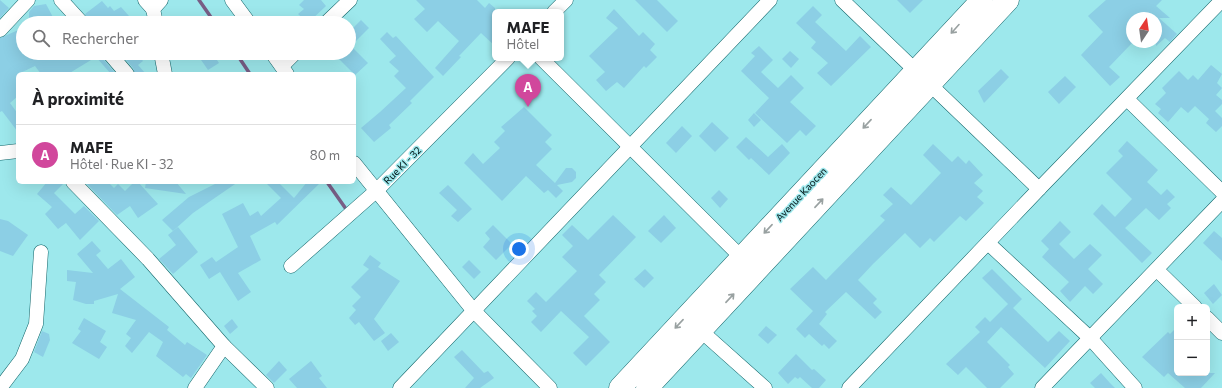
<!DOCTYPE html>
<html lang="fr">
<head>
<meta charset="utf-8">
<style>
  body { margin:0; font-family:Commissioner,sans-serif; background:#f2f2f2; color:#202124 }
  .controls { position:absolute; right:12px; bottom:12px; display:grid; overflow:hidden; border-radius:6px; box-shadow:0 4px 16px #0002 }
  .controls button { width:36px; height:36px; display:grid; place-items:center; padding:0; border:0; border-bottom:1px solid #e0e0e0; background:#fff; color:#202124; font:20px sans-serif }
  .compass { position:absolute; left:1126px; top:12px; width:36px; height:36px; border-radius:50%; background:#fff; box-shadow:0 4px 16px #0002; rotate:13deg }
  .you { position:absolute; left:519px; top:249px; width:14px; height:14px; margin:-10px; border:3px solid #fff; border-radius:50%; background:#1a73e8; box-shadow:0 0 0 6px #1a73e833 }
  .badge { display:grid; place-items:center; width:26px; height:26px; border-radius:50%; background:#b62538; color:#fff; font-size:13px; font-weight:700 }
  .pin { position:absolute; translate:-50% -33px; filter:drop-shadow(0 1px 2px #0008) }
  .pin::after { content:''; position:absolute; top:21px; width:14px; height:12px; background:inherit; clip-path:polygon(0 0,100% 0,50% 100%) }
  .popup { position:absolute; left:492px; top:9px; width:72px; height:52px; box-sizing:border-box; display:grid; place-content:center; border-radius:6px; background:#fff; filter:drop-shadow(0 1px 3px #0005); font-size:13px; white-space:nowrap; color:#757577 }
  .popup b { font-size:15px; color:#202124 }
  .popup::after { content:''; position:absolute; left:50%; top:100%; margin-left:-8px; border:8px solid transparent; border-top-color:#fff }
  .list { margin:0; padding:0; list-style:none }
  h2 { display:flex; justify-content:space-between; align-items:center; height:52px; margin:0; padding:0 16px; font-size:17px }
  h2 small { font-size:13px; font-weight:400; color:#757577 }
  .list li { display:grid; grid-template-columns:26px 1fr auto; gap:12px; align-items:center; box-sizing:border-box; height:60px; padding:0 16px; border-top:1px solid #e0e0e0 }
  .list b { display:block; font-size:15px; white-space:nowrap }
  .list p { margin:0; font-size:13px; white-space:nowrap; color:#757577 }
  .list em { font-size:13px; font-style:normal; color:#757577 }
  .icon { flex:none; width:22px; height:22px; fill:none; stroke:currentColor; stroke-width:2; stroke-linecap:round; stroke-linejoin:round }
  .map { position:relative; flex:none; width:1222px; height:388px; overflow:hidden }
  .search { position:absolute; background:#fff; box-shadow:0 4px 16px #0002; left:16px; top:16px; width:340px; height:44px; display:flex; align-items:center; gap:10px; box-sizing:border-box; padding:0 14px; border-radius:22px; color:#757577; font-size:15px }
  .panel { position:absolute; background:#fff; box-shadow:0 4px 16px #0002; left:16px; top:72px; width:340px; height:112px; border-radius:6px }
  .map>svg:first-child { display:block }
</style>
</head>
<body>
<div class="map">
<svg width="1222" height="388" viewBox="0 0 1222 388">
  <rect width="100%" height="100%" fill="#9de8ec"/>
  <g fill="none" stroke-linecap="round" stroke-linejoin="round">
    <!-- stream -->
    <g stroke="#785e86" stroke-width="3.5">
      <polyline points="199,0 215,23"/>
      <polyline points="236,53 250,74"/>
      <polyline points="327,182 346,209"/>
    </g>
  </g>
  <!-- building -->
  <g fill="#8ccfe5">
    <polygon points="0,0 9,8 0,18"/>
    <polygon points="304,0 321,0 326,6 308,23 298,14 304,9 299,5"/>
    <polygon points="416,0 477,0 485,8 489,3 495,8 495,46 481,33 459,56 461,57 443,76 435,68 459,41 438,21 427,32 414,19 425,9"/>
    <polygon points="635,0 657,0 678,21 667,32"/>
    <polygon points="897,0 923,0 910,13"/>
    <polygon points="1106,0 1162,0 1156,6 1170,18 1159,18 1177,34 1170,42 1165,38 1156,46 1156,18 1132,18 1132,43 1109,67 1120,77 1110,86 1081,55 1103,32 1088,16"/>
    <polygon points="102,1 108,8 110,6 114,11 121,7 129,16 127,18 131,23 90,23 85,14"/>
    <polygon points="46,4 56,23 29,23 29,12 34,6"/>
    <polygon points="813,6 822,15 815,22 846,51 860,36 871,47 831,86 817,73 828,63 811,48 816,42 796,23"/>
    <polygon points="614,9 639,36 643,32 655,44 650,50 657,57 646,68 644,66 624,88 617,82 606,91 596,80 605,72 589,56 618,28 606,18"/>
    <polygon points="361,20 369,28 351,46 368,63 355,75 333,53 349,53 349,32"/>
    <polygon points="23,28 23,53 101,53 103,59 116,74 111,74 96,57 68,74 41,74 35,66 18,74 18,96 10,103 18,114 18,132 2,111 0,112 0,38"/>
    <polygon points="387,32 393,38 396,36 434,77 410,101 412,103 389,125 391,128 374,142 361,128 380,112 406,88 394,76 399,71 389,62 396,56 380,39"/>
    <polygon points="759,46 773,60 761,72 778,88 791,75 804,88 790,102 816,126 806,136 800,130 787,143 755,113 769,98 741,71 755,56 751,53"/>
    <polygon points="790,51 799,59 791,68 782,59"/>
    <polygon points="120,53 137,53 143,61 138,65 146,74 135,74 133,68"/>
    <polygon points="206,53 212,53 219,63 208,70 199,57"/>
    <polygon points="1211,65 1222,74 1217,83 1222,88 1216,95 1222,100 1222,104 1215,111 1222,118 1222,126 1216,132 1206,123 1209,119 1195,106 1188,113 1181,107 1168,122 1158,113 1161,109 1155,104 1166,93 1162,88 1179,71 1188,80 1193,75 1198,80"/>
    <polygon points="1001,69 1009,77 984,103 978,91"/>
    <polygon points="1065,76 1076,87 1059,104 1048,92"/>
    <polygon points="524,107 552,135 545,142 552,149 536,165 555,183 566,168 572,168 576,172 576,178 572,182 557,185 563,191 556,198 548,190 544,193 526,176 502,201 464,163 473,153 483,164 500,148 494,142 505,131 501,127"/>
    <polygon points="754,113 761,120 754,127 748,120"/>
    <polygon points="712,122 729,138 715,152 699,136"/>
    <polygon points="682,126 692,136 676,153 666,143"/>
    <polygon points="746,137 768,157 782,144 790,153 769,175 751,158 749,160 736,147"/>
    <polygon points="1127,141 1158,170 1147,182 1161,195 1167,189 1175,197 1167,204 1171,208 1159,220 1146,208 1125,228 1152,253 1142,263 1093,214 1102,204 1115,217 1132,199 1106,173 1123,156 1118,151"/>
    <polygon points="933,144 952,162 958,156 966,164 969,160 983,175 974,183 983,191 977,197 984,203 966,221 960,216 934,242 930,238 920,248 905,233 873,264 858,280 877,299 873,303 882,312 875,319 846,292 825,312 827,314 819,324 837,341 829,349 824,344 822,346 809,334 805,338 796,329 813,311 790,289 813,267 826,280 885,220 880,216 893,204 883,195 891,187 911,205 941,173 923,155"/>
    <polygon points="47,182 65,182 54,193 75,214 84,206 99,221 80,240 66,223 58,229 45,214 52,207 37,194"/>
    <polygon points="85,182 108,182 114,188 118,184 125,191 134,182 138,182 158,204 138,218 130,206 117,215"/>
    <polygon points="146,182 176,182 186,194 145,188"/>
    <polygon points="219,182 238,182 193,213 173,231 162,220 189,197"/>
    <polygon points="265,182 278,182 294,198 307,182 321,182 277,225 275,222 250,236 261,260 238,273 251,292 238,301 220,272 209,279 200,265 212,257 216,262 238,247 222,214 243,203 250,216 258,211 261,216 281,198"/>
    <polygon points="448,185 472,209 458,222 451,216 457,210 439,193"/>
    <polygon points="719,190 728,199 720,208 711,198"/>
    <polygon points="613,215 636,237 599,275 606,282 594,294 600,300 584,316 610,342 586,366 573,353 589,337 561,311 541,332 531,322 537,316 532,311 535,309 527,301 536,292 546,302 577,271 562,257 573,246 562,235 572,225 588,240"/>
    <polygon points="664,215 676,228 661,243 648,231"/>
    <polygon points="0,219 8,221 28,235 13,256 0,251"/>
    <polygon points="1060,221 1071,232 1059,244 1074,259 1090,244 1102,255 1088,269 1103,284 1093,294 1085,286 1070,302 1060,291 1069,282 1042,257 1049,249 1041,241"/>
    <polygon points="493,225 512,244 496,260 483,247 490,239 485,233"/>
    <polygon points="178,227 198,252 173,274 159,259 176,245 168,235"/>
    <polygon points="1214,231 1222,238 1222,261 1203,243"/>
    <polygon points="92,241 101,251 96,255 108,269 121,259 135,277 120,289 169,327 167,330 185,345 187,342 207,355 191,378 186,374 183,377 156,356 163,342 149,332 132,353 125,346 131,338 126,334 136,320 112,313 118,294 94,301 94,304 86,304 73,300 76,282 67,281 67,270 93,273 77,254"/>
    <polygon points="370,255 381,263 378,267 400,281 374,319 385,333 374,341 359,322 355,325 349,318 356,310 352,306 361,297 351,287 369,269 363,265"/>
    <polygon points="469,260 481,272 474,279 462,267"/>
    <polygon points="645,269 654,278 644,288 634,279"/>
    <polygon points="992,269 1022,299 1013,308 1048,342 1059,331 1070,341 1045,368 1001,327 987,342 1010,365 1008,367 1014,374 1000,388 987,388 966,367 958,375 946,364 980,332 975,327 985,317 990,322 1008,304 982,278"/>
    <polygon points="1214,284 1222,295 1213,304 1204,293"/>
    <polygon points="84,318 106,331 100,342 107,347 99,359 72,343 81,331 78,329"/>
    <polygon points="232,319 238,327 230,334 224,326"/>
    <polygon points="766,326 777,335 768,344 758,335"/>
    <polygon points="1177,327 1177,373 1215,373 1201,388 1185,388 1168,373 1164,377 1142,357 1168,332 1170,334"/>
    <polygon points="42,331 49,334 50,340 43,357 34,352"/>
    <polygon points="391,333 399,342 388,351 381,341"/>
    <polygon points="462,350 484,373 488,371 494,378 480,388 465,388 474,378 454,357"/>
    <polygon points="796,354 812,370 814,369 826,380 819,388 812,388 800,377 798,379 795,377 788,384 778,373"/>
    <polygon points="279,361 287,370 274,383 266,375"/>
    <polygon points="311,361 322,376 319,378 327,388 297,388 289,379"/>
    <polygon points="1101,373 1110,383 1115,388 1095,388 1090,383"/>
  </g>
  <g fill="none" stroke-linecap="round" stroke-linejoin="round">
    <!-- street casing -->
    <g stroke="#12666a" stroke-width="15">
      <g id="street">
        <polyline points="61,0 82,23"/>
        <polyline points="145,0 153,9"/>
        <polyline points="232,0 249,23"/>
        <polyline points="842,0 1039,189 1222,0"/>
        <polyline points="554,12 566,0"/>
        <polyline points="156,23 153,9 161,0"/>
        <polyline points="326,23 350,0"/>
        <polyline points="0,30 28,0"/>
        <polyline points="109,53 127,74"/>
        <polyline points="161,53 165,74"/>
        <polyline points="272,53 287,74"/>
        <polyline points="541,58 741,257"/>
        <polyline points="282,66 295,53"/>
        <polyline points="1127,99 1222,192"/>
        <polyline points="0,153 18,151"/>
        <polyline points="354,163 473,310 550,388"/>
        <polyline points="73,182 148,259 224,346 267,388"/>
        <polyline points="988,243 1090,338 1135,388"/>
        <polyline points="291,266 376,191 508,58"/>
        <polyline points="1157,270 1195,307"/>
        <polyline points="1207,318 1222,333"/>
        <polyline points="700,330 765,388"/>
        <polyline points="0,388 22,359 36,324 41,252"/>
        <polyline points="195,388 224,346"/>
        <polyline points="400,388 770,0"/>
        <polyline points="849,388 1039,189"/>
        <polyline points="1042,388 1222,201"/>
      </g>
    </g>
    <!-- highway casing -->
    <g stroke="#12666a" stroke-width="23">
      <g id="highway">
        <polyline points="620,388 982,0"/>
        <polyline points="647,388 1008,0"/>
      </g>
    </g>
    <!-- street -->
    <use href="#street" stroke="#fff" stroke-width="14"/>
    <!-- highway -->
    <use href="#highway" stroke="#fff" stroke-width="22"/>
  </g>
  <!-- one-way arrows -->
  <defs><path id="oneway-shaft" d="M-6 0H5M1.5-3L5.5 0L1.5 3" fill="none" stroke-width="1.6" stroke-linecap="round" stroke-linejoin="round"/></defs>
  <g stroke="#99a1a1">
    <use href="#oneway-shaft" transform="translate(955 29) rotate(132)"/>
    <use href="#oneway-shaft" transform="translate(867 124) rotate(133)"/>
    <use href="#oneway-shaft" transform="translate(819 203) rotate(-47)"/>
    <use href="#oneway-shaft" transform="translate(768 229) rotate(133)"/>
    <use href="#oneway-shaft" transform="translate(730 298) rotate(-47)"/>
    <use href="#oneway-shaft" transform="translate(679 324) rotate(133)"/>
  </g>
  <g text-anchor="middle" stroke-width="3" stroke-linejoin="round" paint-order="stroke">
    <!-- street labels -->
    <g font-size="10" fill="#001315" stroke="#9de8ec">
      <text transform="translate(402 165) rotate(-45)" y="4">Rue KI - 32</text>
      <text transform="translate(801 194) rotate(-47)" y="4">Avenue Kaocen</text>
    </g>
  </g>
</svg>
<div class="controls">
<button>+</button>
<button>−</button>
</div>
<svg class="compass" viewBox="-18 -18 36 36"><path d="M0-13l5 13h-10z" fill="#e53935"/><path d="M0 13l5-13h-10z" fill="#757577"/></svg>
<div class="you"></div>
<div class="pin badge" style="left:528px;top:107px;background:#d1479c">A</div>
<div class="popup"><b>MAFE</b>Hôtel</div>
<div class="search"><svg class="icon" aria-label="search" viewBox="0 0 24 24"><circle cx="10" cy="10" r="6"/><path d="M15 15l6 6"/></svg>Rechercher</div>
<section class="panel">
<h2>À proximité<small></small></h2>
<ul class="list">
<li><span class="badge" style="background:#d1479c">A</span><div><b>MAFE</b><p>Hôtel · Rue KI - 32</p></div><em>80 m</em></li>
</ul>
</section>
</div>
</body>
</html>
